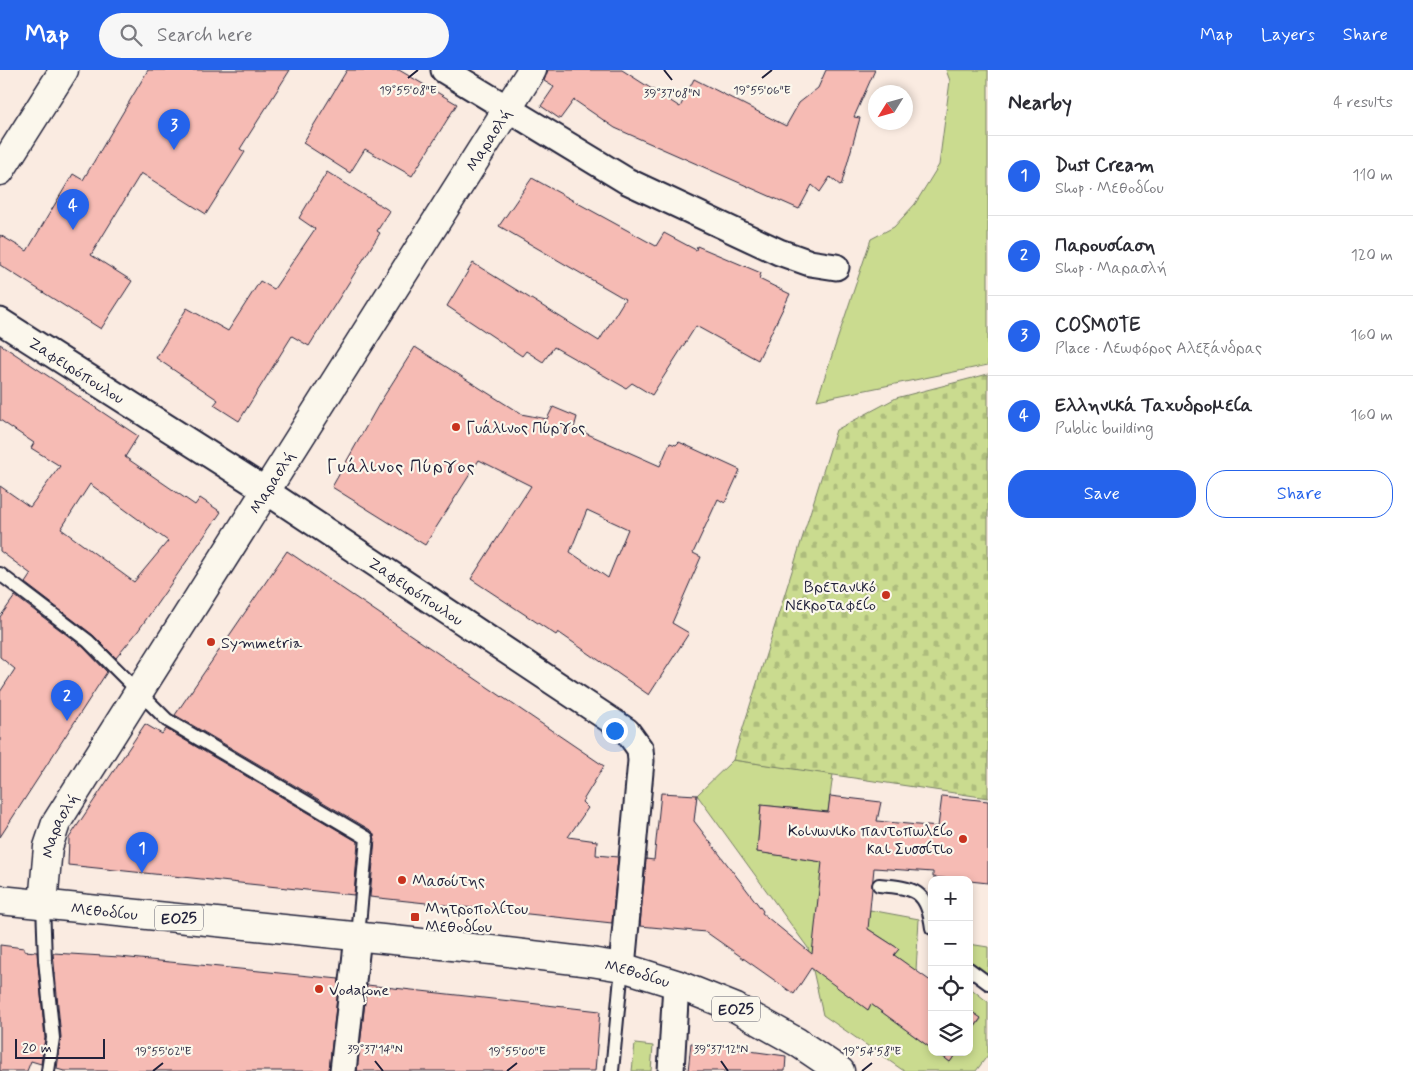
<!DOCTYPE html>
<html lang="en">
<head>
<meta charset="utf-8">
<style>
  body { margin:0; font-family:Mynerve,sans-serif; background:#f7f7f7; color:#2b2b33 }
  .controls { position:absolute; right:15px; bottom:15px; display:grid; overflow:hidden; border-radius:10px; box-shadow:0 2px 8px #0003 }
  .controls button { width:45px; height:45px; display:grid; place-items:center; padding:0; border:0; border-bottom:1px solid #e1e1e2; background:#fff; color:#2b2b33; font:25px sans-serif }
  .compass { position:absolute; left:868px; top:15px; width:45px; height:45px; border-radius:50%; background:#fff; box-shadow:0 2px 8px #0003; rotate:233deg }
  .scale { position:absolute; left:15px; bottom:12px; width:90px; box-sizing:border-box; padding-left:5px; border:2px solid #22223b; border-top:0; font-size:14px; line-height:18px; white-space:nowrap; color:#22223b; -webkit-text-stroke:4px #fbf7ec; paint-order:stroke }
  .you { position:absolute; left:614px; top:660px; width:18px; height:18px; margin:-12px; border:4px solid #fff; border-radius:50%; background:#1a73e8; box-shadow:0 0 0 8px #1a73e833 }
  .badge { display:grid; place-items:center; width:32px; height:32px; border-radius:50%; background:#2563eb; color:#fff; font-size:16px; font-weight:700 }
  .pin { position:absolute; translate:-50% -41px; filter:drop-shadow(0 1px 2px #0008) }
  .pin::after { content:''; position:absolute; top:26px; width:18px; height:15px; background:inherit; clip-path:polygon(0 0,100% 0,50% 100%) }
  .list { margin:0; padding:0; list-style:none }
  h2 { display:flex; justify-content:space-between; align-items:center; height:65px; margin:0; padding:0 20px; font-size:21px }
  h2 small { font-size:16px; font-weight:400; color:#7c7c81 }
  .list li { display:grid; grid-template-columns:32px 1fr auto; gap:15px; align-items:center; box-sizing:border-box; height:80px; padding:0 20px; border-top:1px solid #e1e1e2 }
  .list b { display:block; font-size:19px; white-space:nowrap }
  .list p { margin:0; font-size:16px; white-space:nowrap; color:#7c7c81 }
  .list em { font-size:16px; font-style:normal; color:#7c7c81 }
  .actions { display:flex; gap:10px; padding:15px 20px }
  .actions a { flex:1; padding:11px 0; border:1px solid #2563eb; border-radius:20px; text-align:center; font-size:18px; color:#2563eb }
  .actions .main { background:#2563eb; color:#fff }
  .icon { flex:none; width:28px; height:28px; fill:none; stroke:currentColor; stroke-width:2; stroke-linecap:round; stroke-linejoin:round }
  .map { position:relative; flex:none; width:988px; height:1001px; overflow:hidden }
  header { display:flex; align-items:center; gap:30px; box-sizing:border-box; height:70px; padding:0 25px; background:#2563eb; color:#fff }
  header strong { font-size:24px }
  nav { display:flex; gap:28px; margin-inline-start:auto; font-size:18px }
  .search { width:350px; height:45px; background:#f7f7f7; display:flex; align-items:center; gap:12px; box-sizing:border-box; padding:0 18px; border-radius:28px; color:#7c7c81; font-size:19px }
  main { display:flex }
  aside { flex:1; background:#fff }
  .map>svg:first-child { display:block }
</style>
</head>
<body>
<header>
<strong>Map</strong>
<div class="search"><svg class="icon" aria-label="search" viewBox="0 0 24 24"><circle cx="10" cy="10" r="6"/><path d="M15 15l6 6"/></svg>Search here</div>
<nav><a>Map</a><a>Layers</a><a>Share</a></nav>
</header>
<main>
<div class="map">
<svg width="988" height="1001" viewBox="0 0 988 1001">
  <defs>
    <pattern id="cemetery-stones" width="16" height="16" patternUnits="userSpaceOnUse" patternTransform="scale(1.25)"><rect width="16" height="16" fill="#cadb8f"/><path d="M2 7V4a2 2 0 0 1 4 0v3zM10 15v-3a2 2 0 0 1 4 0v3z" fill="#adbc7c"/></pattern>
  </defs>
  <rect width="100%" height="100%" fill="#faebe1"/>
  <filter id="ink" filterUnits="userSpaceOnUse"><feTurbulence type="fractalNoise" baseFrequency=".02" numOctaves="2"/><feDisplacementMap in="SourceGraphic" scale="10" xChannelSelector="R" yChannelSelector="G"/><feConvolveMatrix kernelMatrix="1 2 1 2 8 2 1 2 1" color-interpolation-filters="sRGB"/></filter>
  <g filter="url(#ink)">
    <!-- green -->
    <g fill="#cadb8f" stroke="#767e65">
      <polygon points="946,0 988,0 988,295 817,330 871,169 894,157 915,134 939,95 950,11"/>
      <polygon points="733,690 833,704 828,742 761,735 757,782 822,792 869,848 870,840 919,849 916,901 894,885 899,879 853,849 840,918 868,940 871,934 932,979 932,982 937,982 950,992 957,982 969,982 969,965 981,949 969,940 969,917 988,932 988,985 976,1001 904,1001 823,945 808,878 697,725"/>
      <polygon points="969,874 988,877 988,904 969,892"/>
      <polygon points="635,974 653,976 651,1001 632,1001"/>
    </g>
    <!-- cemetery -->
    <polygon fill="url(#cemetery-stones)" stroke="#767e65" points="988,304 988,728 733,690 836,360 896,328"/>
    <!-- building -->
    <g fill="#f6bbb4" stroke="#22223b" fill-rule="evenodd">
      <polygon points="148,0 290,0 240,79 245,82 206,144 141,103 91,185 132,211 101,259 0,195 0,165 27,181 73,104 83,110"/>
      <polygon points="347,0 399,0 457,34 412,106 365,79 350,103 303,73"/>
      <polygon points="548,0 622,0 680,37 694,9 786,56 799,33 818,18 826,0 875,0 854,47 860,48 841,116 830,107 820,122 812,115 799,139 615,58 574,30 560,49 541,36 554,17 544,11"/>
      <polygon points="327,102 390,141 377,161 380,163 309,276 292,266 239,351 214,335 218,330 156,288 187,238 228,261 260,211 274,219 315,159 299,148"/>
      <polygon points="532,108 656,176 664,163 696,180 697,176 761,203 759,209 790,224 758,290 696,256 652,325 632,313 626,318 554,277 543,292 526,281 522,286 447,236 473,193 599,271 625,229 499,156"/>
      <path d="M0 274 138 366 125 387 195 435 200 428 221 442 138 561 116 588 93 565 25 513 31 504 0 481V416L30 437 60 396 31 378 34 373 0 350ZM90 414 168 471 134 512 61 459Z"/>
      <path d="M415 277 521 344 547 349 553 337 577 347 574 358 660 396 670 373 676 375 679 372 740 400 725 433 718 429 693 483 701 487 672 553 689 563 649 625 558 562 556 565 471 509 531 416 479 390 425 475 332 417 379 334ZM587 440 628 459 608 508 570 482Z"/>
      <polygon points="287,481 604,696 582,732 588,738 568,767 597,771 596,785 618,787 612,853 370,827 375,769 372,761 175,645"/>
      <polygon points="15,526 83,577 107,602 0,767 0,622 15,599 0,587 0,547"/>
      <polygon points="145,654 162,664 166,659 358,772 354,825 68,795 69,768"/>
      <polygon points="661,723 697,725 694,751 763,841 762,843 812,884 822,792 757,782 761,735 828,742 830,726 881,732 877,751 938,757 942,726 988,731 988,813 933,807 933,802 874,798 868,859 899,879 894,885 932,912 932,979 871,934 868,940 811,898 794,924 706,862 640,856 646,789 654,790"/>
      <polygon points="0,875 24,878 24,881 37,882 45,968 41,994 31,991 27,1001 0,1001"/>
      <polygon points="53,883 120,887 339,909 329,1001 64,1001 57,999 61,967"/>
      <polygon points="367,915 600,941 595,1001 357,1001"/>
      <polygon points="969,940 981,948 969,965"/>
      <polygon points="691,973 786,986 785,1001 688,1001"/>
      <polygon points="937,982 957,982 950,992"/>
    </g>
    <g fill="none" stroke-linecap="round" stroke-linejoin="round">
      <!-- lane casing -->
      <g stroke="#22223b" stroke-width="16">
        <g id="lane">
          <polyline points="0,504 88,571 167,650 367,768 358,866"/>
          <path d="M879 815C915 818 927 820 932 858"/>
          <polyline points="43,834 45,890 53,968 48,1001"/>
          <polyline points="969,899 988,913"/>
          <polyline points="612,1001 622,897"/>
        </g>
      </g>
      <!-- street casing -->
      <g stroke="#22223b" stroke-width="29">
        <g id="street">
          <polyline points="444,0 627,111 779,182 810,193 836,197"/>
          <path id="s1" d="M0 251 251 411 627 661 640 679 641 691 622 897"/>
          <polyline points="343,1001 358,866"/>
          <polyline points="671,1001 676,914"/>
        </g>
      </g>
      <!-- secondary casing -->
      <g stroke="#22223b" stroke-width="31">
        <g id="secondary">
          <polyline points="0,101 64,0"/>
          <path id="s2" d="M43 834 48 777 56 753 532 0"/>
        </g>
      </g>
      <!-- primary casing -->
      <g stroke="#22223b" stroke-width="31">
        <g id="primary">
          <path id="s3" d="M0 830 491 880 591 892 622 897 676 914 736 938 797 972 840 1001"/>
        </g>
      </g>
      <!-- lane -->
      <use href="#lane" stroke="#fbf7ec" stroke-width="12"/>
      <!-- street -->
      <use href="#street" stroke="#fbf7ec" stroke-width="25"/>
      <!-- secondary -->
      <use href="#secondary" stroke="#fbf7ec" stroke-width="28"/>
      <!-- primary -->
      <use href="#primary" stroke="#fbf7ec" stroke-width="28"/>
    </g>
  </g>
  <!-- ticks -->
  <path fill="none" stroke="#22223b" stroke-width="2" d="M664 0 672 10M408 8 418 0M762 8 772 0M375 991 383 1001M721 991 728 1001M153 1001 163 993M507 1001 517 993M862 1001 872 993"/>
  <!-- markers -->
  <g fill="#c8321e" stroke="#fbf7ec" stroke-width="2">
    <circle cx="456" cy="357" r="5"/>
    <circle cx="886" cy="525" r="5"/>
    <circle cx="211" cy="572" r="5"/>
    <circle cx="963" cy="769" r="5"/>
    <circle cx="402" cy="810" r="5"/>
    <rect x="410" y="842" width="10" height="10" rx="2.5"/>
    <circle cx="319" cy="919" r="5"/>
  </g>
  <g text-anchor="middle" stroke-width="4.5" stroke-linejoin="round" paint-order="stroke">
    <!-- shield labels -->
    <g fill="#fbf7ec" stroke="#636270" stroke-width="1">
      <rect x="155" y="835.5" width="48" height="25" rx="4"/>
      <rect x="712" y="926.5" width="48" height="25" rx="4"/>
    </g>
    <g font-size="15" font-weight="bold" fill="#22223b">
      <text x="179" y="853">ΕΟ25</text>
      <text x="736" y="944">ΕΟ25</text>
    </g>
    <!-- street labels -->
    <g font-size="16" fill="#22223b" stroke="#fbf7ec">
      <text dy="6" stroke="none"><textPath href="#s2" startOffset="891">Μαρασλή</textPath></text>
      <text dy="6" stroke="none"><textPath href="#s1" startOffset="91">Ζαφειρόπουλου</textPath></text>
      <text dy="6" stroke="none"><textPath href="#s2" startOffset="486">Μαρασλή</textPath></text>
      <text dy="6" stroke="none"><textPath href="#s1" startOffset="496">Ζαφειρόπουλου</textPath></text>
      <text dy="6" stroke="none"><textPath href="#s2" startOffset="81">Μαρασλή</textPath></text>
      <text dy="6" stroke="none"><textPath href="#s3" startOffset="105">Μεθοδίου</textPath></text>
      <text dy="6" stroke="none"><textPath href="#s3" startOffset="642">Μεθοδίου</textPath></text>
    </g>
    <!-- poi labels -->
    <g font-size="16" fill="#22223b" stroke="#fbf7ec" text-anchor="start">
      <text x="466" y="363">Γυάλινος Πύργος</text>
      <text x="876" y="522" text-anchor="end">Βρετανικό<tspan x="876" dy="18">Νεκροταφείο</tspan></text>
      <text x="221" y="578">Symmetria</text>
      <text x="953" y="766" text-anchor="end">Κοινωνικο παντοπωλείο<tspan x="953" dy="18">και Συσσίτιο</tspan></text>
      <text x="412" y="816">Μασούτης</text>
      <text x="425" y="844">Μητροπολίτου<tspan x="425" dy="18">Μεθοδίου</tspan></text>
      <text x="329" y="925">Vodafone</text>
    </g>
    <!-- neighbourhood labels -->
    <g font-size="18" letter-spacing="1" fill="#22223b" stroke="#fbf7ec">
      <text x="401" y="402">Γυάλινος Πύργος</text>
    </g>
  </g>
  <g font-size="12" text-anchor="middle" fill="#22223b" stroke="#fbf7ec" stroke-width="4.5" stroke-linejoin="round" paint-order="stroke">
    <text x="408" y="24">19°55'08"E</text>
    <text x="762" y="24">19°55'06"E</text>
    <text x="672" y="27">39°37'08"N</text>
    <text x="375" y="983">39°37'14"N</text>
    <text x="721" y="983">39°37'12"N</text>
    <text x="163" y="985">19°55'02"E</text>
    <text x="517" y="985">19°55'00"E</text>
    <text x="872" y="985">19°54'58"E</text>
  </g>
</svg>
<div class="controls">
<button>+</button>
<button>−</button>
<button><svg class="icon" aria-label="locate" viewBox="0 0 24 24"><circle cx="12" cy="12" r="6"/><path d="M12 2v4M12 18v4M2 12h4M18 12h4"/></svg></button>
<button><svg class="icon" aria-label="layers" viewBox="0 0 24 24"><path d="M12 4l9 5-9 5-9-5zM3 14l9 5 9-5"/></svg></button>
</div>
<svg class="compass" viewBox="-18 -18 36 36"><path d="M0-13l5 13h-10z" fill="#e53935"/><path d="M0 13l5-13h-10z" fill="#7c7c81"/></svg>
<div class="scale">20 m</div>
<div class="you"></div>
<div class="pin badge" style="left:142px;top:803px">1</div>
<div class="pin badge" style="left:67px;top:651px">2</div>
<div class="pin badge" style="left:174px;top:80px">3</div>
<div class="pin badge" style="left:73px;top:160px">4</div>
</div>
<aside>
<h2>Nearby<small>4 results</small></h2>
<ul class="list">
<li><span class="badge">1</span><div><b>Dust Cream</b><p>Shop · Μεθοδίου</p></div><em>110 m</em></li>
<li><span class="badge">2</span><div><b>Παρουσίαση</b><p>Shop · Μαρασλή</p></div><em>120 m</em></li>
<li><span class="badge">3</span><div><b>COSMOTE</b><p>Place · Λεωφόρος Αλεξάνδρας</p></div><em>160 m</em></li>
<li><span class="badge">4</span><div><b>Ελληνικά Ταχυδρομεία</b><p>Public building</p></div><em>160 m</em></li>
</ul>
<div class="actions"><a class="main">Save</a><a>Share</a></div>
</aside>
</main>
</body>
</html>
